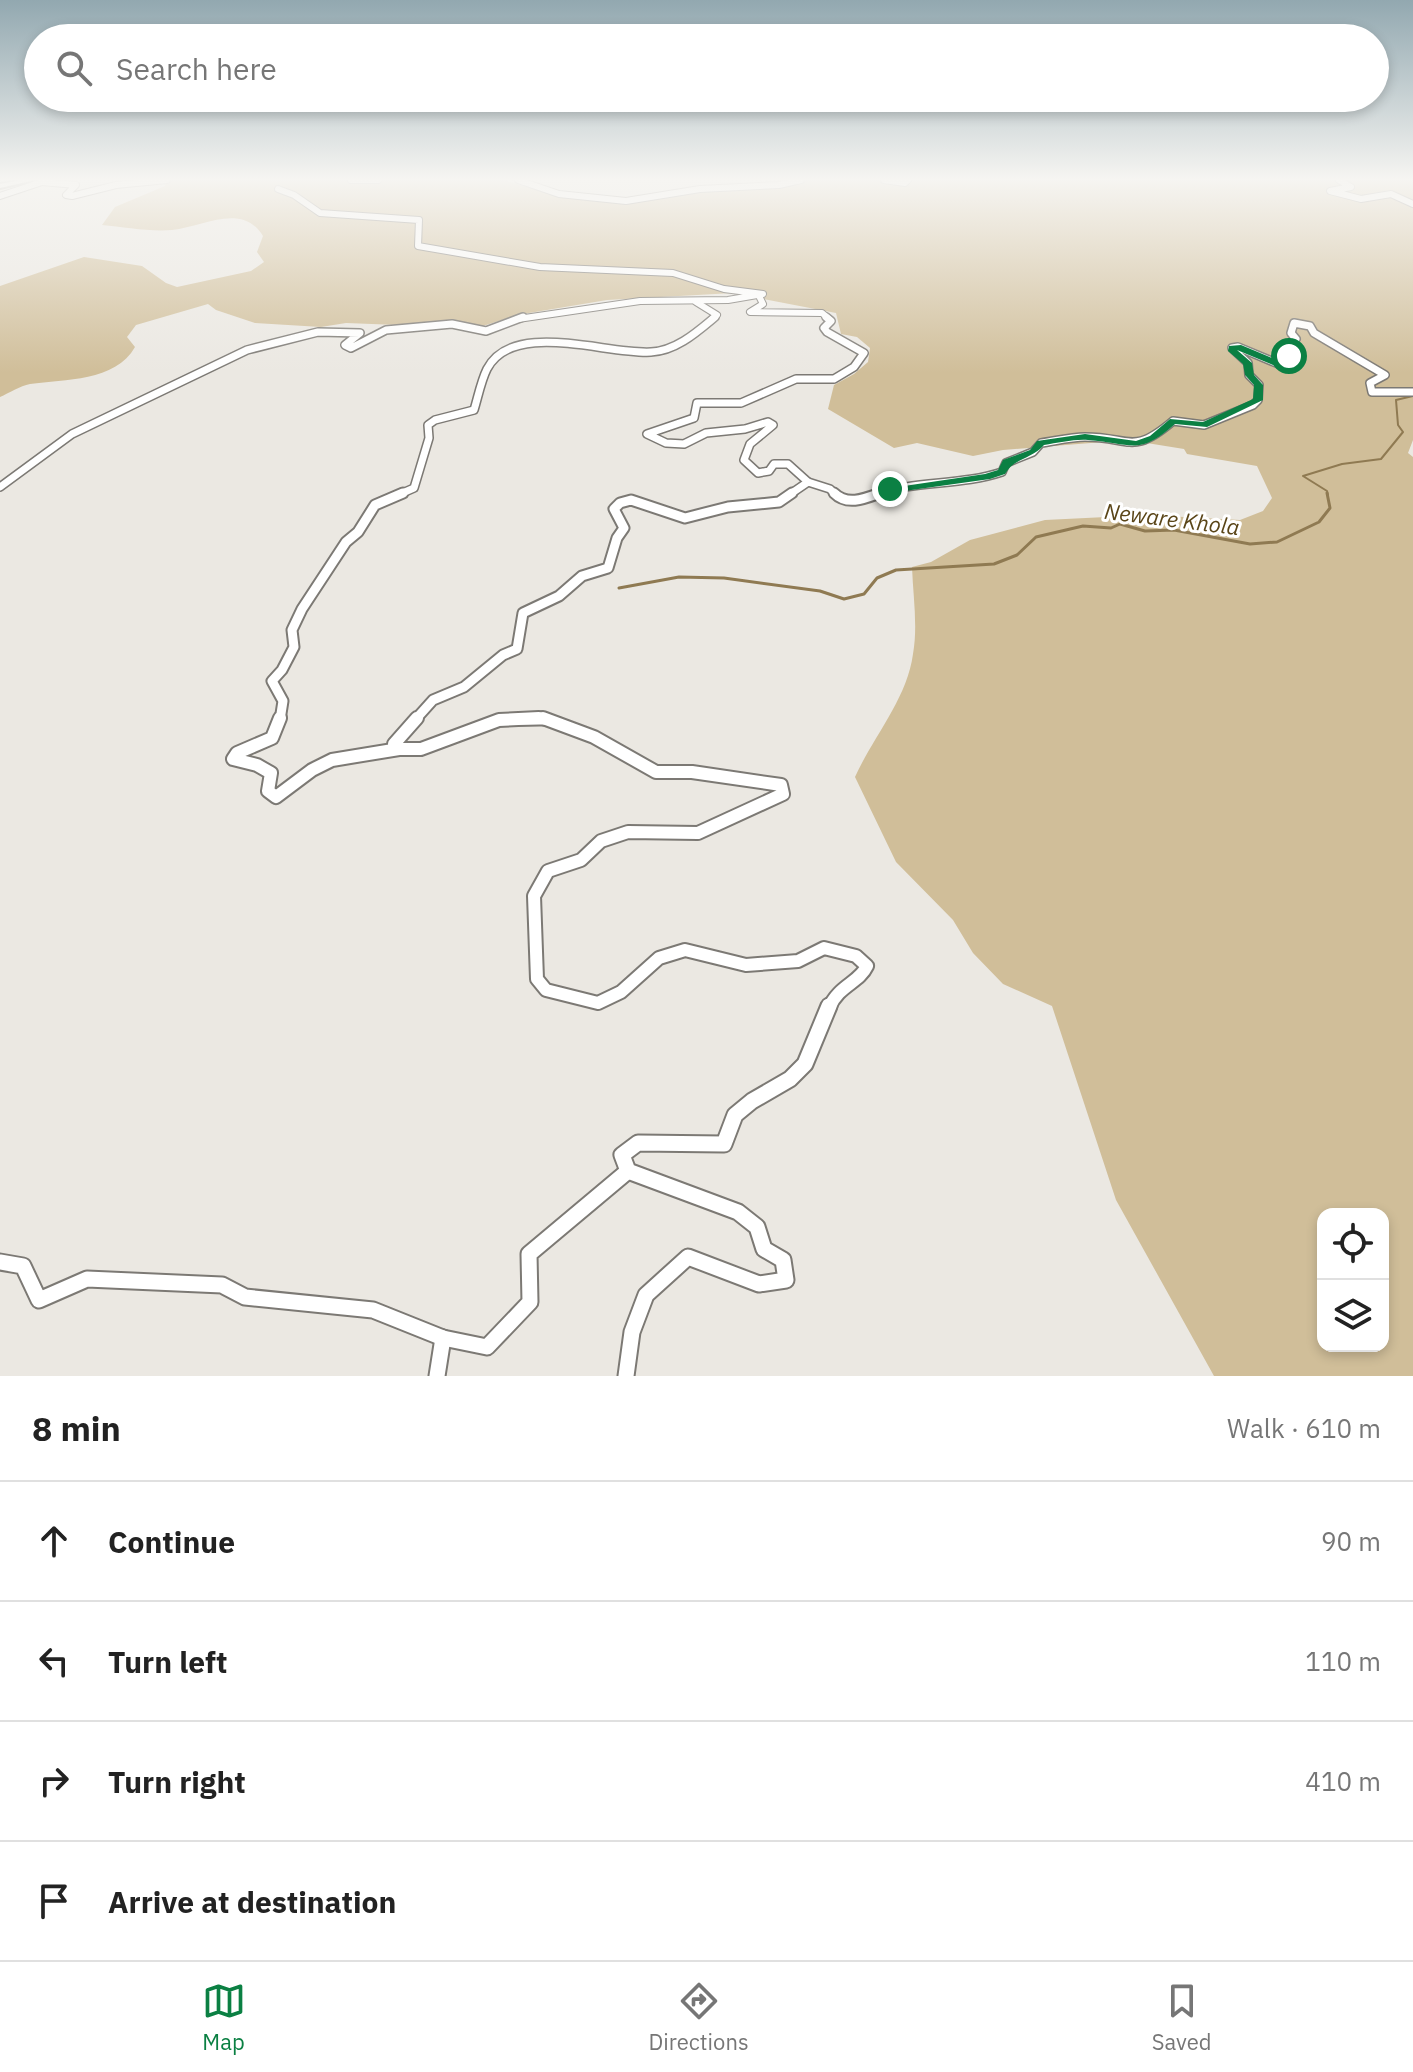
<!DOCTYPE html>
<html lang="en">
<head>
<meta charset="utf-8">
<style>
  body { margin:0; font-family:"IBM Plex Sans",sans-serif; background:#f2f2f2; color:#222 }
  .controls { position:absolute; right:24px; bottom:24px; display:grid; overflow:hidden; border-radius:16px; box-shadow:0 4px 12px #0003 }
  .controls button { width:72px; height:72px; display:grid; place-items:center; padding:0; border:0; border-bottom:2px solid #e0e0e0; background:#fff; color:#222; font:40px sans-serif }
  .stop { position:absolute; width:24px; height:24px; margin:-18px; border:6px solid #0b8043; border-radius:50%; background:#fff }
  .stop.end { background:#0b8043; border-color:#fff; box-shadow:0 2px 8px #0008 }
  .list { margin:0; padding:0; list-style:none }
  h2 { display:flex; justify-content:space-between; align-items:center; height:104px; margin:0; padding:0 32px; font-size:34px }
  h2 small { font-size:26px; font-weight:400; color:#767676 }
  .list li { display:grid; grid-template-columns:52px 1fr auto; gap:24px; align-items:center; box-sizing:border-box; height:120px; padding:0 32px; border-top:2px solid #e0e0e0 }
  .list b { display:block; font-size:30px; white-space:nowrap }
  .list em { font-size:26px; font-style:normal; color:#767676 }
  .icon { flex:none; width:44px; height:44px; fill:none; stroke:currentColor; stroke-width:2; stroke-linecap:round; stroke-linejoin:round }
  .map { position:relative; flex:none; width:1413px; height:1376px; overflow:hidden }
  .search { position:absolute; background:#fff; box-shadow:0 4px 12px #0003; left:24px; right:24px; top:24px; height:88px; display:flex; align-items:center; gap:20px; box-sizing:border-box; padding:0 28px; border-radius:44px; color:#767676; font-size:30px }
  .sheet { height:584px; background:#fff }
  nav { display:flex; justify-content:space-around; align-items:center; box-sizing:border-box; height:112px; border-top:2px solid #e0e0e0; background:#fff; font-size:22px; color:#767676 }
  nav a { display:grid; justify-items:center; gap:4px }
  nav .on { color:#0b8043 }
  .map>svg:first-child { display:block }
</style>
</head>
<body>
<div class="map">
<svg width="1413" height="1376" viewBox="0 0 1413 1376">
  <rect width="100%" height="100%" fill="#ebe8e2"/>
  <!-- green -->
  <path fill="#d0be99" fill-rule="evenodd" d="M167 180H503L554 195 616 203 799 180H1413V440L1408 453 1413 457V1376H1214L1116 1200 1052 1006 1003 984 973 953 953 920 896 862 855 777C873 737 907 699 913 654 918 626 913 596 912 567L931 562 970 540 1045 520 1147 515 1240 520 1263 511 1272 498 1257 466 1187 454 1184 449 1128 440 1003 450 973 456 917 443 894 448 828 409 834 385 854 374 868 362 870 348 857 337 841 334 836 313 733 293 607 300 517 315 483 326 434 322 398 325 346 323 321 327 255 323 216 310 208 304 136 325 127 337 135 347C115 382 65 379 30 384 20 386 9 393 0 397V286L84 257 142 266 166 283 177 287 251 271 264 262 257 252 263 236C242 202 203 227 172 230 150 232 124 227 102 225L115 207 165 186ZM1323 1214H1383V1346H1323Z"/>
  <g fill="none" stroke-linecap="round" stroke-linejoin="round">
    <!-- stream-far1 -->
    <polyline stroke="#8f7a52" stroke-width="2" points="1328,495 1327,491 1303,476 1342,464 1381,459 1403,432 1398,425 1396,400 1413,396"/>
    <!-- stream -->
    <polyline stroke="#8f7a52" stroke-width="3" points="619,588 679,577 724,578 820,591 844,599 864,594 877,578 896,570 994,564 1017,555 1036,537 1083,526 1111,528 1120,524 1145,531 1174,530 1250,544 1277,542 1319,522 1330,508 1327,493"/>
    <!-- street-far4 casing -->
    <g stroke="#7c7974" stroke-width="8">
      <g id="street-far4">
        <polyline points="44,180 42,182 76,185 66,195 72,196 116,185 167,180"/>
        <polyline points="351,180 378,180"/>
        <polyline points="518,180 559,194 626,201 700,189 779,185 801,180"/>
        <polyline points="884,180 905,183 908,180"/>
        <polyline points="1339,180 1351,187 1330,191 1361,199 1391,194 1413,204"/>
        <polyline points="278,189 294,195 320,213 419,220 418,246 540,267 673,273 724,289 763,294 728,300 640,301 518,319"/>
        <polyline points="0,196 42,182"/>
        <polyline points="759,296 763,304 750,312 822,313 829,319"/>
        <polyline points="696,302 717,315 712,319"/>
      </g>
    </g>
    <!-- street-far3 casing -->
    <g stroke="#7c7974" stroke-width="10">
      <g id="street-far3">
        <polyline points="808,482 788,464 774,464 769,471 758,473 744,460 750,444 773,425 768,422 745,429 706,433 684,444 666,443 647,434 694,418 697,403 741,403 796,379 834,379 854,367 864,353 827,332 824,328 831,321 826,317"/>
        <polyline points="0,487 72,434 247,350 318,332 360,333 345,345 351,348 386,330 452,324 486,331 523,317"/>
        <path d="M398 495 414 488 429 438 428 425 435 420 474 410C478 397 481 381 487 369 513 319 607 355 651 352 676 351 697 332 715 317"/>
        <polyline points="789,495 808,482 830,489 836,495"/>
        <path d="M874 495C915 480 960 486 1002 472L1006 463 1033 452 1041 443C1055 441 1071 437 1085 437 1131 437 1132 456 1173 421L1204 425 1253 405 1258 400 1259 385 1249 375 1248 363 1232 348 1238 347 1288 368V349L1296 339 1291 333 1294 323 1310 326 1314 333 1385 375 1370 383 1372 392H1413"/>
      </g>
    </g>
    <!-- street-far2 casing -->
    <g stroke="#7c7974" stroke-width="13">
      <g id="street-far2">
        <path d="M834 493C847 506 864 499 880 493"/>
        <polyline points="280,720 283,701 272,681 282,670 294,647 292,630 302,609 346,542 358,532 375,505 403,493"/>
        <polyline points="415,720 433,700 464,687 503,655 517,649 523,613 559,596 582,576 608,568 617,538 624,528 614,509 620,503 631,500 685,518 728,507 779,502 792,493"/>
        <polyline points="499,720 549,720"/>
      </g>
    </g>
    <!-- street-far1 casing -->
    <g stroke="#7c7974" stroke-width="16">
      <g id="street-far1">
        <polyline points="280,718 272,738 237,753 233,759 257,765 271,773 268,791 276,797 312,770 332,760 399,749"/>
        <polyline points="417,718 394,744 399,749 421,749 499,720 539,718"/>
        <path d="M543 718 594 737 656 772H692L781 785 783 794 698 833 628 832 601 841 581 860 548 871 534 896 537 979 546 990 598 1003 621 992 659 958 685 950 746 965 798 961 824 948 856 956 867 966C859 983 839 985 829 1008"/>
      </g>
    </g>
    <!-- street casing -->
    <g stroke="#7c7974" stroke-width="19">
      <g id="street">
        <polyline points="0,1262 23,1266 39,1300 87,1279 222,1285 245,1297 373,1310 443,1338 487,1347 530,1302 529,1254 628,1171"/>
        <polyline points="437,1376 443,1338"/>
        <polyline points="626,1376 632,1332 646,1295 688,1257 759,1284 786,1280 783,1260 764,1249 757,1227 738,1212 628,1171 622,1155 638,1143 724,1144 735,1115 752,1101 790,1079 805,1064 829,1006"/>
      </g>
    </g>
    <!-- secondary casing -->
    <g stroke="#7c7974" stroke-width="4">
      <polygon id="secondary" points="20,180 35,180 0,188 0,184"/>
    </g>
    <!-- street-far4 -->
    <use href="#street-far4" stroke="#fff" stroke-width="6"/>
    <!-- street-far3 -->
    <use href="#street-far3" stroke="#fff" stroke-width="7"/>
    <!-- street-far2 -->
    <use href="#street-far2" stroke="#fff" stroke-width="9"/>
    <!-- street-far1 -->
    <use href="#street-far1" stroke="#fff" stroke-width="12"/>
    <!-- street -->
    <use href="#street" stroke="#fff" stroke-width="15"/>
    <!-- secondary -->
    <use href="#secondary" fill="#fff" fill-rule="evenodd"/>
  </g>
  <!-- sky -->
  <linearGradient id="sky" x2="0" y2="1"><stop stop-color="#92a8b0"/><stop offset="0.48" stop-color="#f6f5f2"/><stop offset="1" stop-color="#f6f5f2" stop-opacity="0"/></linearGradient>
  <rect width="1413" height="373" fill="url(#sky)"/>
  <!-- route -->
  <path fill="#0b8043" d="M1241 345 1284 363 1286 354H1292V368L1285 370 1237 350 1252 363 1254 375 1263 385V400L1207 427 1175 424C1138 457 1132 443 1088 440 1074 439 1058 443 1044 445 1032 459 1014 458 1005 474L990 479 890 493 884 489 985 474 998 470 1003 460 1030 450 1037 441 1085 434 1136 441 1150 436 1170 419 1203 422 1253 399 1254 385 1245 375 1243 364 1228 351 1229 346Z"/>
  <g text-anchor="middle" stroke-width="6" stroke-linejoin="round" paint-order="stroke">
    <!-- water labels -->
    <g font-size="22" font-style="italic" fill="#5a4518" stroke="#fff">
      <text transform="translate(1172 519) rotate(7)" y="8">Neware Khola</text>
    </g>
  </g>
</svg>
<div class="controls">
<button><svg class="icon" aria-label="locate" viewBox="0 0 24 24"><circle cx="12" cy="12" r="6"/><path d="M12 2v4M12 18v4M2 12h4M18 12h4"/></svg></button>
<button><svg class="icon" aria-label="layers" viewBox="0 0 24 24"><path d="M12 4l9 5-9 5-9-5zM3 14l9 5 9-5"/></svg></button>
</div>
<div class="stop" style="left:1289px;top:356px"></div>
<div class="stop end" style="left:890px;top:489px"></div>
<div class="search"><svg class="icon" aria-label="search" viewBox="0 0 24 24"><circle cx="10" cy="10" r="6"/><path d="M15 15l6 6"/></svg>Search here</div>
</div>
<section class="sheet">
<h2>8 min<small>Walk · 610 m</small></h2>
<ul class="list">
<li><svg class="icon" aria-label="ahead" viewBox="0 0 24 24"><path d="M12 20V5M6 11l6-6 6 6"/></svg><div><b>Continue</b></div><em>90 m</em></li>
<li><svg class="icon" aria-label="left" viewBox="0 0 24 24"><path d="M17 20v-9H6M10 6l-5 5 5 5"/></svg><div><b>Turn left</b></div><em>110 m</em></li>
<li><svg class="icon" aria-label="right" viewBox="0 0 24 24"><path d="M7 20v-9h11M14 6l5 5-5 5"/></svg><div><b>Turn right</b></div><em>410 m</em></li>
<li><svg class="icon" aria-label="arrive" viewBox="0 0 24 24"><path d="M6 21V4h12l-3 4 3 4H6"/></svg><div><b>Arrive at destination</b></div></li>
</ul>
</section>
<nav>
<a class="on"><svg class="icon" aria-label="map" viewBox="0 0 24 24"><path d="M3 6l6-2 6 2 6-2v14l-6 2-6-2-6 2zM9 4v14M15 6v14"/></svg>Map</a>
<a><svg class="icon" aria-label="directions" viewBox="0 0 24 24"><path d="M12 3l9 9-9 9-9-9zM9 14v-3h6M13 9l2 2-2 2"/></svg>Directions</a>
<a><svg class="icon" aria-label="saved" viewBox="0 0 24 24"><path d="M7 4h10v16l-5-4-5 4z"/></svg>Saved</a>
</nav>
</body>
</html>
